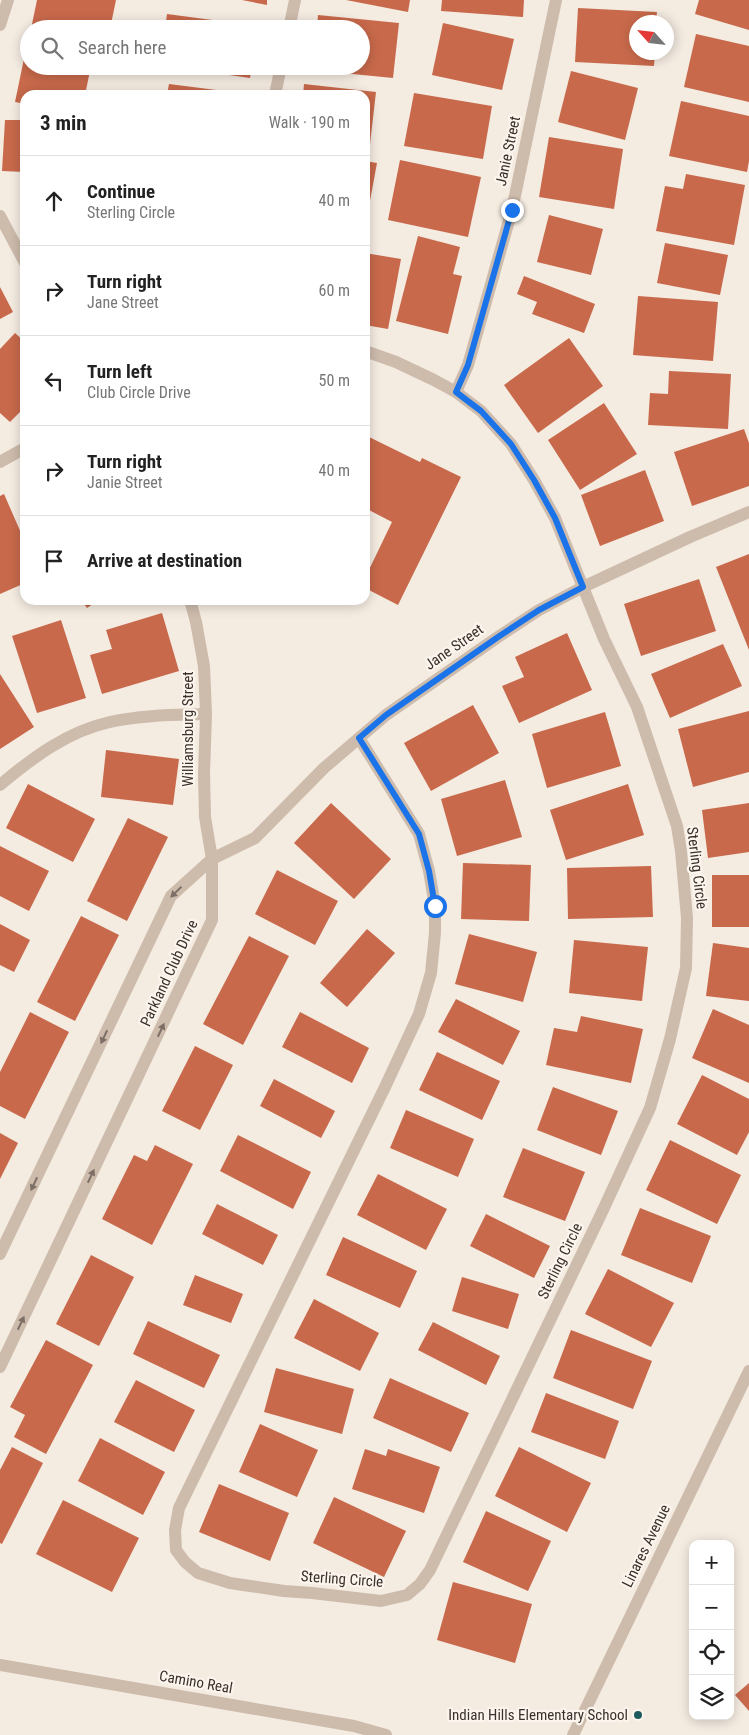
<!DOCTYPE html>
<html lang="en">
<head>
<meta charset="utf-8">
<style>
  body { margin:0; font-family:"Roboto Condensed",sans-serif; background:#f6f6f6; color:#222 }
  .controls { position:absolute; right:15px; bottom:15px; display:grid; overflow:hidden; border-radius:10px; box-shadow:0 2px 12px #0003 }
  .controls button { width:45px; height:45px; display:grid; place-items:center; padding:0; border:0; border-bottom:1px solid #e0e0e0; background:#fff; color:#222; font:25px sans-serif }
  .compass { position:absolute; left:629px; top:15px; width:45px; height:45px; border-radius:50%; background:#fff; box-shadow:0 2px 12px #0003; rotate:297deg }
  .stop { position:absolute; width:15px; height:15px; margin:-11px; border:4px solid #1a73e8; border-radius:50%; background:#fff }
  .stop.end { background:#1a73e8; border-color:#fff; box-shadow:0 1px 5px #0008 }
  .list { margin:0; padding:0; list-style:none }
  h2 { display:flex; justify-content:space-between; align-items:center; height:65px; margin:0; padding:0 20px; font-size:21px }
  h2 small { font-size:16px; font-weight:400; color:#767676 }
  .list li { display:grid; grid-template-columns:32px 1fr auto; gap:15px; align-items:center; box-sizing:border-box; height:90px; padding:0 20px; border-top:1px solid #e0e0e0 }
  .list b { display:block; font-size:19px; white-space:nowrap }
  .list p { margin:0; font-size:16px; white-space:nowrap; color:#767676 }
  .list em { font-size:16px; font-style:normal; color:#767676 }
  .icon { flex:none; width:28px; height:28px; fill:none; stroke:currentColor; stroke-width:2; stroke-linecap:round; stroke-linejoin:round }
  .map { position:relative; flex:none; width:749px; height:1735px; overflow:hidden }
  .search { position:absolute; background:#fff; box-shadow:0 2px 12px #0003; left:20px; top:20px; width:350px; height:55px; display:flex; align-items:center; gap:12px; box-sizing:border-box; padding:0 18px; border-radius:28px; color:#767676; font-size:19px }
  .panel { position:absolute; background:#fff; box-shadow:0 2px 12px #0003; left:20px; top:90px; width:350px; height:515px; border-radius:15px }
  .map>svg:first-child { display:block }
</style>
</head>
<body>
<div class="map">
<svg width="749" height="1735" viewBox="0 0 749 1735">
  <rect width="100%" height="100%" fill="#f4ebe1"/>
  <!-- building -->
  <g fill="#c8694b">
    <polygon points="37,0 116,0 110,29 31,29"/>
    <polygon points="242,0 267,0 267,5"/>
    <polygon points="346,0 410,0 408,12"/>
    <polygon points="442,0 524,0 523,17 441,11"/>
    <polygon points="699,0 749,0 749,30 695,14"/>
    <polygon points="578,8 657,12 656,22 636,22 636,52 655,52 654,66 575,62"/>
    <polygon points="167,14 257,26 256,29 165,29"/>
    <polygon points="318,15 399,23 393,78 312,70 312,66 361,66 361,29 317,29"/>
    <polygon points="443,23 514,39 502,90 432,75"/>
    <polygon points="696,34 749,46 749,102 684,87"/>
    <polygon points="26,49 29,50 29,66 91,66 85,95 25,95 25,104 15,102"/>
    <polygon points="166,66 252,66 250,78"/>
    <polygon points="571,71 638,88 625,140 558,122"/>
    <polygon points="169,84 240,93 240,95 167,95"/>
    <polygon points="304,84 376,92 370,144 365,144 365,95 303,95"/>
    <polygon points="414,93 492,106 483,159 404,146"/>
    <polygon points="681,101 749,116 749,161 747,172 669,156"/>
    <polygon points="5,120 25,120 25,172 2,171"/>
    <polygon points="549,137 623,149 614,209 539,197"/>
    <polygon points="400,160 481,177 468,237 388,220"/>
    <polygon points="365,161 377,163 367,217 365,217"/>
    <polygon points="686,174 745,185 734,245 656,231 665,186 683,189"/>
    <polygon points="549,215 603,229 591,275 537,262"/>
    <polygon points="418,236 460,247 453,274 462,276 448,334 396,321"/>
    <polygon points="665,243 728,255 720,295 657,283"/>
    <polygon points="365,253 401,259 388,329 365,325"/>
    <polygon points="524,276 595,304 584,333 532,314 537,302 517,294"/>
    <polygon points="0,287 13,312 0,319"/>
    <polygon points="638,296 718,302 713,361 633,355"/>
    <polygon points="15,333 25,342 25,407 10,422 0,413 0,349"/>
    <polygon points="569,338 603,386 538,433 504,385"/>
    <polygon points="669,371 731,374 728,429 648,425 650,393 668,394"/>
    <polygon points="604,403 637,454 580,490 548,440"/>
    <polygon points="744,429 749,443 749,486 692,506 674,452"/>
    <polygon points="365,435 420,462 422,458 461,477 398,605 365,588 365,578 392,522 365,508"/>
    <polygon points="645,470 664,521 600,546 581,495"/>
    <polygon points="4,494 25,542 25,583 0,594 0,496"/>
    <polygon points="749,554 749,650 716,567"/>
    <polygon points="699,579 716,631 641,656 624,604"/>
    <polygon points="81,600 99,600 87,608"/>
    <polygon points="162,613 179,671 102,694 90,655 112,649 106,630"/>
    <polygon points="61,620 86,698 37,713 12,636"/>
    <polygon points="567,633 592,690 519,723 502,686 524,677 515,657"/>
    <polygon points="723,644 742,686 670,718 651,674"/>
    <polygon points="0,674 34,727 0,749"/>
    <polygon points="473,705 499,753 431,791 404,743"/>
    <polygon points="749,711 749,772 693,787 678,729"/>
    <polygon points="605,712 621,766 547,788 532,734"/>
    <polygon points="106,750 179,759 173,805 101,797"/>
    <polygon points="505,780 522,837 457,856 441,799"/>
    <polygon points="28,784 95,819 73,862 6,828"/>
    <polygon points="628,784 644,835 566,860 550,810"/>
    <polygon points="331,803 391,859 354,899 294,843"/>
    <polygon points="749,803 749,852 708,858 702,810"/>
    <polygon points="128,818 168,837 127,921 87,901"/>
    <polygon points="0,846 49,871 29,911 0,896"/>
    <polygon points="463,863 531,865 529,921 461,919"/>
    <polygon points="651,866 653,917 568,919 567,868"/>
    <polygon points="277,870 338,901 315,945 255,914"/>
    <rect x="712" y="875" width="37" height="52"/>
    <polygon points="81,916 119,935 75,1021 37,1002"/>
    <polygon points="0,924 30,940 14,972 0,965"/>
    <polygon points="367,929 395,953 347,1007 320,983"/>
    <polygon points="469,934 537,952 523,1002 455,984"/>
    <polygon points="249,936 289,956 243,1045 203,1024"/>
    <polygon points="574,940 648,947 642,1001 569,993"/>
    <polygon points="713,943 749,948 749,1001 706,996"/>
    <polygon points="456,999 520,1031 503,1065 438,1032"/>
    <polygon points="713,1009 749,1025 749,1083 692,1058"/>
    <polygon points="30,1012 69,1032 25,1119 0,1106 0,1072"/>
    <polygon points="300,1012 369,1048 352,1083 282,1047"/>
    <polygon points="581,1016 643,1029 631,1083 546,1065 554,1028 577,1032"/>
    <polygon points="195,1046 233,1065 200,1130 162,1111"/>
    <polygon points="437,1052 500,1081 482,1120 419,1090"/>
    <polygon points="702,1075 749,1099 749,1132 737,1155 677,1124"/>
    <polygon points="274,1079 335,1111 321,1138 260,1106"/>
    <polygon points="553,1087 618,1111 601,1155 537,1130"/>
    <polygon points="406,1110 474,1139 458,1177 390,1148"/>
    <polygon points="0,1133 18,1143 0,1179"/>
    <polygon points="238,1135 311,1172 293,1209 220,1171"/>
    <polygon points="670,1140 741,1175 717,1224 646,1190"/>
    <polygon points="155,1145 193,1164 152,1245 102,1219 134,1155 147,1161"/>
    <polygon points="523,1148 585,1172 565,1221 503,1197"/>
    <polygon points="378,1174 447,1209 426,1250 357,1215"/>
    <polygon points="217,1204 278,1235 263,1265 202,1234"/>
    <polygon points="640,1208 711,1236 692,1283 621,1255"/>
    <polygon points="486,1214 550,1246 534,1278 470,1246"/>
    <polygon points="343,1237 417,1271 400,1308 326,1275"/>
    <polygon points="91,1255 134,1277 99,1346 56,1324"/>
    <polygon points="608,1269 674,1303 651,1347 585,1314"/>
    <polygon points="195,1275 243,1294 231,1323 183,1305"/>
    <polygon points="462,1277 519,1294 508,1329 452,1311"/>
    <polygon points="314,1299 379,1333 360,1371 294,1338"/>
    <polygon points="148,1321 220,1355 204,1388 133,1354"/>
    <polygon points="433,1322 500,1356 486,1385 418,1350"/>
    <polygon points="571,1330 652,1361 633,1409 553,1378"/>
    <polygon points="46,1340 93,1365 46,1454 14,1437 25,1415 10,1407"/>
    <polygon points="276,1368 354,1389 342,1434 264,1412"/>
    <polygon points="390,1378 469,1413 451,1452 373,1418"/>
    <polygon points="136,1380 195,1410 174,1452 114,1422"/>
    <polygon points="546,1393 619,1421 605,1459 531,1432"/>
    <polygon points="260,1424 318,1450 297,1497 239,1472"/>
    <polygon points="100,1438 165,1472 143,1515 78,1481"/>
    <polygon points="12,1447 43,1463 2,1544 0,1543 0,1470"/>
    <polygon points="519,1447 591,1483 567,1532 495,1496"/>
    <polygon points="365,1449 386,1456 388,1449 440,1467 424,1513 352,1489"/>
    <polygon points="219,1484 289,1513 270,1561 199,1532"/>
    <polygon points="334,1497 406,1531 384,1577 313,1543"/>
    <polygon points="63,1500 139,1538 112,1592 36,1554"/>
    <polygon points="486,1511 551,1541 528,1591 463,1562"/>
    <polygon points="453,1582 532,1604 515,1663 437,1640"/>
    <polygon points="749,1683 749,1711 735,1695"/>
  </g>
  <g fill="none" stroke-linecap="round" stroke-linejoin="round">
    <!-- minor -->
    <g stroke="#cdbbac" stroke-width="12">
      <polyline points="0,25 8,0"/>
      <polyline points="289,29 295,0"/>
      <polyline points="275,95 281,66"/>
      <polyline points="0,216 25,263"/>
      <polyline points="456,392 468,365 512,210 556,0"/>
      <polyline points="0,462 25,448"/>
      <polyline points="359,738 419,834 429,871 435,906 435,933 431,973 419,1014 385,1087 179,1508 175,1530 176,1550 185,1562 198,1573 230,1583 284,1591 312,1593 381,1601 407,1595 420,1584 430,1570 603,1210 650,1108 670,1039 686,968 687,918 681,851 677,826 637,707 604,639 555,518 534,480 511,444 481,411 456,392 434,380 396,362 365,351"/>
      <path d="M0 785C32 758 68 731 110 722 141 715 174 715 206 714"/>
      <polyline points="0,1254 171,896 212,859 255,838 324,768 386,715 498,637 539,610 583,587 690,537 749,512"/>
      <polyline points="0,1367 212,920 212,859 205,817 204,774 206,714 204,666 196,622 190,600"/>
      <polyline points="573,1735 749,1371"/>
    </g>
    <!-- tertiary -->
    <polyline stroke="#cdbbac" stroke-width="12" points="0,1665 354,1726 386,1735"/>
  </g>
  <!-- one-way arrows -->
  <defs><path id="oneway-solid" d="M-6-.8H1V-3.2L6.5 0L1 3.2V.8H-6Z" transform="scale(1.25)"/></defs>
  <g fill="#7d6f65">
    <use href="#oneway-solid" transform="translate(176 892) rotate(136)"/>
    <use href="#oneway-solid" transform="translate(161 1030) rotate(-65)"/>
    <use href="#oneway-solid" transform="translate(104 1037) rotate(115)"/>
    <use href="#oneway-solid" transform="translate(91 1176) rotate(-65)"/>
    <use href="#oneway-solid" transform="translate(34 1184) rotate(115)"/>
    <use href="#oneway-solid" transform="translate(21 1323) rotate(-65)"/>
  </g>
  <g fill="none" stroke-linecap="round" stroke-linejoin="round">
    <!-- route -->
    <polyline stroke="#1a73e8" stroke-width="6" points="435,906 429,871 419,834 359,738 386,715 498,637 539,610 583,587 555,518 534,480 511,444 481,411 456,392 468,365 512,210"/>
  </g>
  <!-- markers -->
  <circle fill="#1f5a5e" stroke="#fbf5ee" stroke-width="2" cx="638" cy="1715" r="5"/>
  <g text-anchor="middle" stroke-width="4.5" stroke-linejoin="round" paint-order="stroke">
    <!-- street labels -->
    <g font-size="15" fill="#3b302b" stroke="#fbf5ee">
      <text transform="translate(508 151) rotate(-78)" y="5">Janie Street</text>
      <text transform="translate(454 647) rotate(-35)" y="5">Jane Street</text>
      <text transform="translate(188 729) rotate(-90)" y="5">Williamsburg Street</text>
      <text transform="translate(697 868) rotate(83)" y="5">Sterling Circle</text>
      <text transform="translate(169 973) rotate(-65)" y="5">Parkland Club Drive</text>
      <text transform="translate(560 1261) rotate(-64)" y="5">Sterling Circle</text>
      <text transform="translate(646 1546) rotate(-64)" y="5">Linares Avenue</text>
      <text transform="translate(342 1579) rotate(4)" y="5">Sterling Circle</text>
      <text transform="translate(196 1682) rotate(10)" y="5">Camino Real</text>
    </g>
    <!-- poi labels -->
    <g font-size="15" fill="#3b302b" stroke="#fbf5ee" text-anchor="end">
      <text x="628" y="1720">Indian Hills Elementary School</text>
    </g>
  </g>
</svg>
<div class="controls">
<button>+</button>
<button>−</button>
<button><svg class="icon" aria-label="locate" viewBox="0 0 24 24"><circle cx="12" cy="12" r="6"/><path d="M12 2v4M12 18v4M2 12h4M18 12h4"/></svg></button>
<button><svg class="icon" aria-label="layers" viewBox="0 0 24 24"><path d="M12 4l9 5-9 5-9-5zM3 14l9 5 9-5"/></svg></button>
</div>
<svg class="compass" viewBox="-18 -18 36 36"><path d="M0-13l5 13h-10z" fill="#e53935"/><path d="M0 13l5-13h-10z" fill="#767676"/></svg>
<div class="stop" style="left:435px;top:906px"></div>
<div class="stop end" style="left:512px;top:210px"></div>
<div class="search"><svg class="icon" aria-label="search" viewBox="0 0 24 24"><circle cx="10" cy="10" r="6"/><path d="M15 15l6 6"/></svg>Search here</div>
<section class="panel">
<h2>3 min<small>Walk · 190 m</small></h2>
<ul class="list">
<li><svg class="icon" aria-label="ahead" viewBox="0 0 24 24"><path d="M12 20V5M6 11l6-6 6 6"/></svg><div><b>Continue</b><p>Sterling Circle</p></div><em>40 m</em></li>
<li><svg class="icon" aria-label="right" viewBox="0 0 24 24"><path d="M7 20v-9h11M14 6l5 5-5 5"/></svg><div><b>Turn right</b><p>Jane Street</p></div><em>60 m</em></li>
<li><svg class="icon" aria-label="left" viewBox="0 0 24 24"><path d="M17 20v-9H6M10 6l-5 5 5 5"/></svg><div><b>Turn left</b><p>Club Circle Drive</p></div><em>50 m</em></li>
<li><svg class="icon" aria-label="right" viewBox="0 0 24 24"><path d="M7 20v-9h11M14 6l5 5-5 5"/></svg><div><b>Turn right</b><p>Janie Street</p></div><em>40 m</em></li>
<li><svg class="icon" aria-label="arrive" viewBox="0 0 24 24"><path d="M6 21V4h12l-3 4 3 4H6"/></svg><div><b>Arrive at destination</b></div></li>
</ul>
</section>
</div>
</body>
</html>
